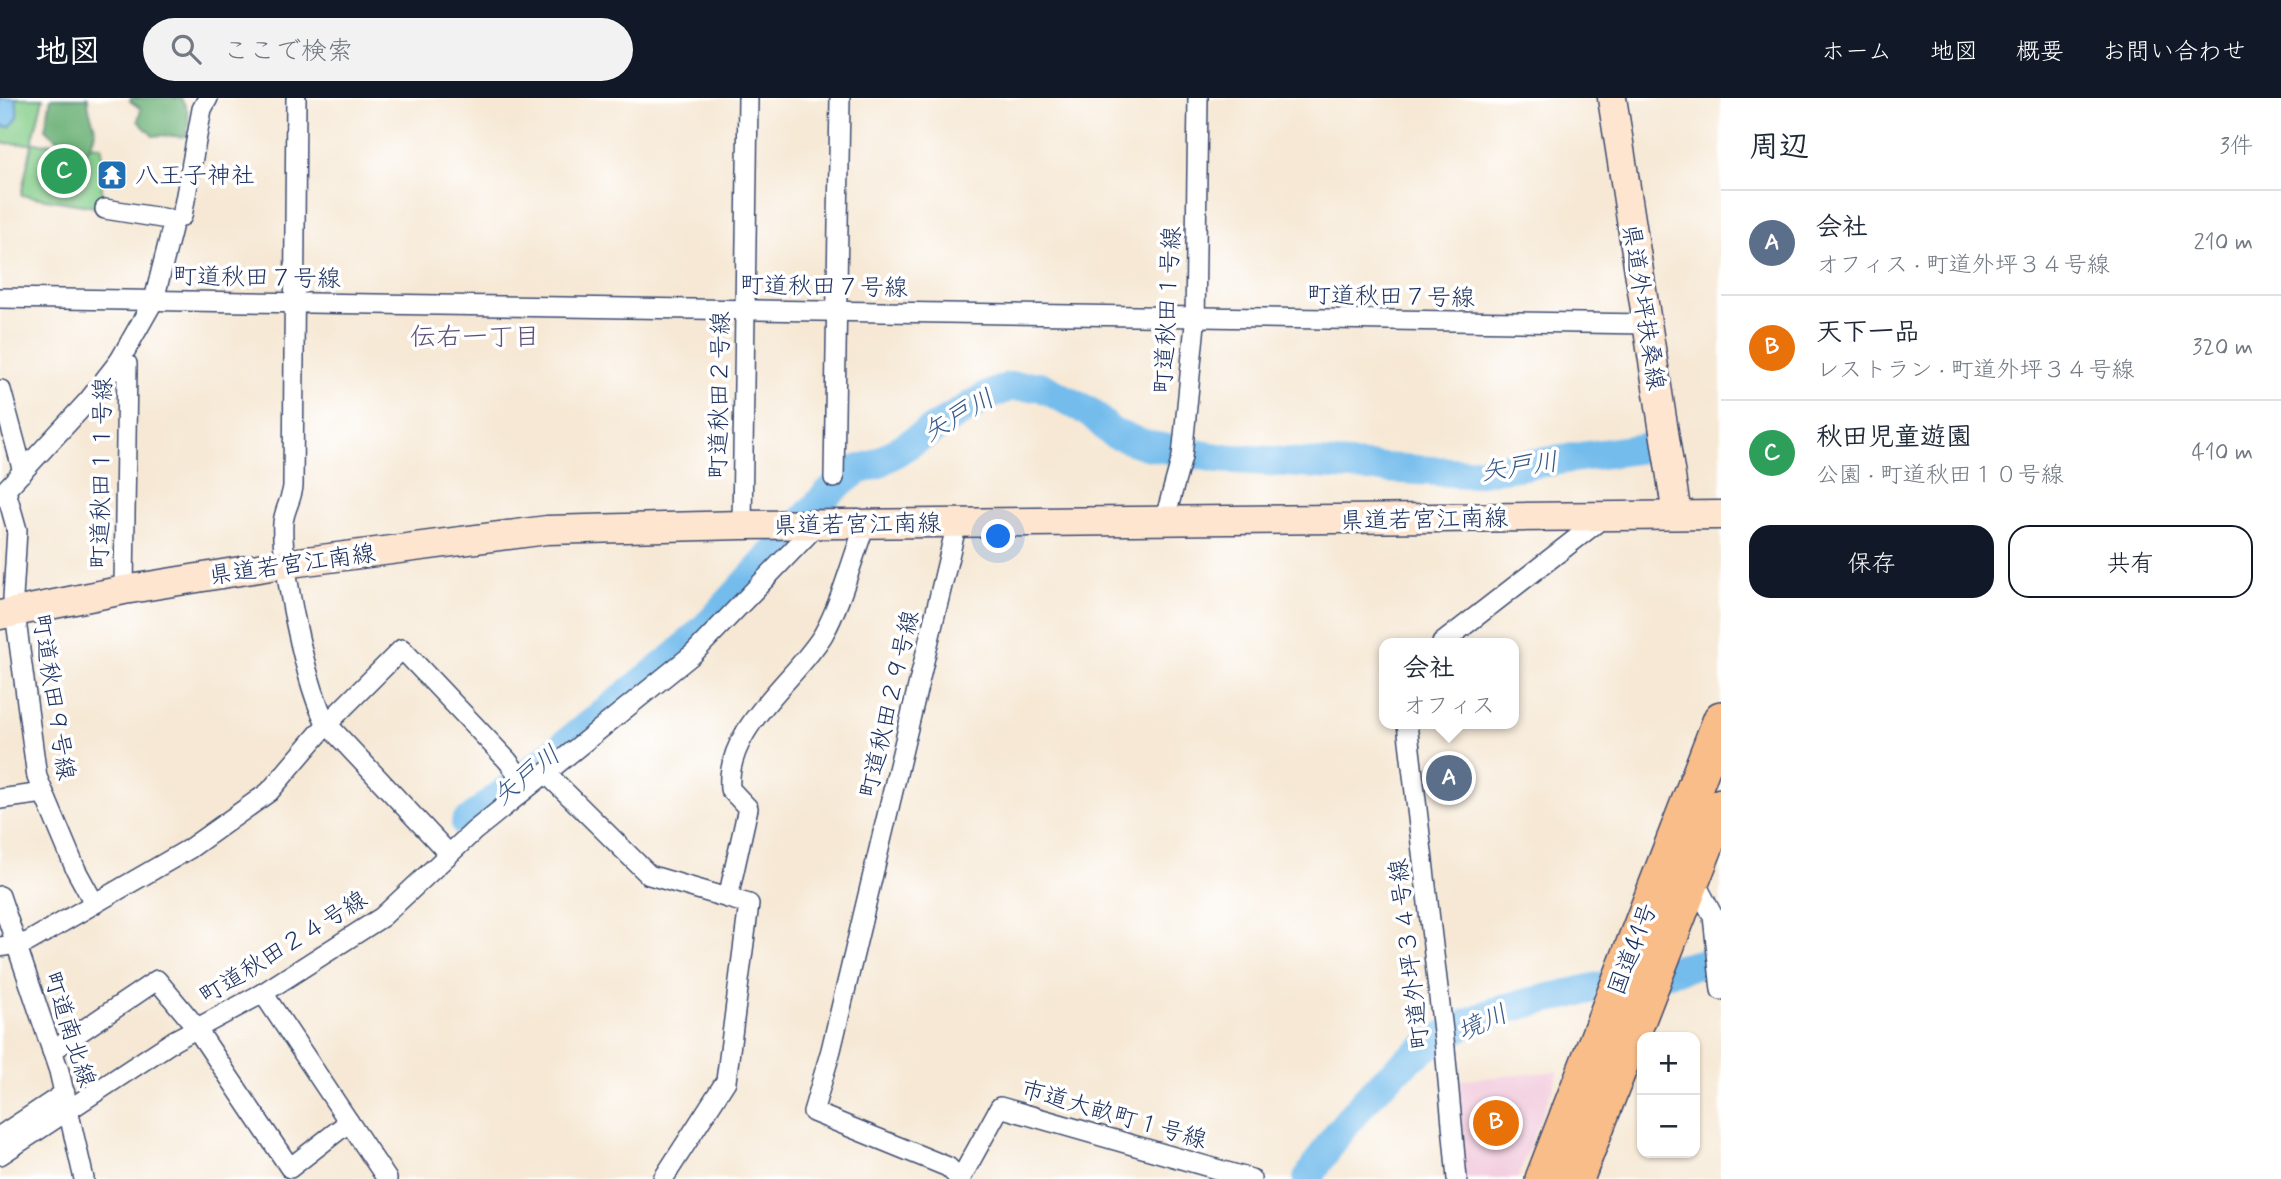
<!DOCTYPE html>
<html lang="ja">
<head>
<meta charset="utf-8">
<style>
  body { margin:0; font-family:Mynerve,"Klee One",sans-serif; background:#f2f2f3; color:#1f2937 }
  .controls { position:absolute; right:21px; bottom:21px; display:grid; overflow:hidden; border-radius:14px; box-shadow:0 2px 5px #0004 }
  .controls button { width:63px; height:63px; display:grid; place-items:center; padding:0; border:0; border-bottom:2px solid #e0e1e3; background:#fff; color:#1f2937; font:35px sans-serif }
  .you { position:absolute; left:999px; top:439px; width:24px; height:24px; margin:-18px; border:5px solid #fff; border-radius:50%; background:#1a73e8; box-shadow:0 0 0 10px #1a73e833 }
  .badge { display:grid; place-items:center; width:46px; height:46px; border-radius:50%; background:#111827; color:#fff; font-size:23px; font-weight:700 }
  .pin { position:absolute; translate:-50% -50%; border:4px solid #fff; box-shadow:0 2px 7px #0006 }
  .popup { position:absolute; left:1379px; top:540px; width:140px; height:91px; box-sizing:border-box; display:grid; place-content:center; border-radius:14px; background:#fff; filter:drop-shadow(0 2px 5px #0005); font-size:23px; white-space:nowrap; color:#747a83 }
  .popup b { font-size:26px; color:#1f2937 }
  .popup::after { content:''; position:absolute; left:50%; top:100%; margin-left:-14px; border:14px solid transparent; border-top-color:#fff }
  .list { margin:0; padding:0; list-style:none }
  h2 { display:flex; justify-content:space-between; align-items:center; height:91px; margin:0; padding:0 28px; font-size:30px }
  h2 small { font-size:23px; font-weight:400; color:#747a83 }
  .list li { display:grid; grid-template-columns:46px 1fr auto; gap:21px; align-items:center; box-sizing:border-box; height:105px; padding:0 28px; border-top:2px solid #e0e1e3 }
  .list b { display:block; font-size:26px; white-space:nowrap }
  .list p { margin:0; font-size:23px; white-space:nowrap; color:#747a83 }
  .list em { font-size:23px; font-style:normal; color:#747a83 }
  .actions { display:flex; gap:14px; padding:21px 28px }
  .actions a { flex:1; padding:16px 0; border:2px solid #111827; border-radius:21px; text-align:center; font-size:24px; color:#111827 }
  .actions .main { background:#111827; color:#fff }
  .icon { flex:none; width:38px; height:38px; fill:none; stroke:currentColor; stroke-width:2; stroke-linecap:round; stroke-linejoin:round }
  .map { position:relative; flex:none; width:1721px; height:1081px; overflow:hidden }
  header { display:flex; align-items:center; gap:42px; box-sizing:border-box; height:98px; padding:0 35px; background:#111827; color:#fff }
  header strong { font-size:33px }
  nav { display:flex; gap:38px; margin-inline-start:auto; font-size:24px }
  .search { width:490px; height:63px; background:#f2f2f3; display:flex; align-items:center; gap:18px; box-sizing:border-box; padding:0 24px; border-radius:38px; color:#747a83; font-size:26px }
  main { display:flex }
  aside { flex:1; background:#fff }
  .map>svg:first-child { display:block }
</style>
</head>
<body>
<header>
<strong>地図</strong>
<div class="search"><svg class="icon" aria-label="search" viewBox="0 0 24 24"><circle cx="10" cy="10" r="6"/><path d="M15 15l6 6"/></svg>ここで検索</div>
<nav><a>ホーム</a><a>地図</a><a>概要</a><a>お問い合わせ</a></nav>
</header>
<main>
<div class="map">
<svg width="1721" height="1081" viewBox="0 0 1721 1081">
  <rect width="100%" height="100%" fill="#fff"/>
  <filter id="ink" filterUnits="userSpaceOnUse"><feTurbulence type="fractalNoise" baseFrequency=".0143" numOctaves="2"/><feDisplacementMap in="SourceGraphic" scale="14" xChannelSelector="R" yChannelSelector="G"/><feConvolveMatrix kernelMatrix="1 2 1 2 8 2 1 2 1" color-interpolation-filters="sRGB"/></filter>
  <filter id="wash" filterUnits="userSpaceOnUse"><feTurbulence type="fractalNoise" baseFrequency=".00686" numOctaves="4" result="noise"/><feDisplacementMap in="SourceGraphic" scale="28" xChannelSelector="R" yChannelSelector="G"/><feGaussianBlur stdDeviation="1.57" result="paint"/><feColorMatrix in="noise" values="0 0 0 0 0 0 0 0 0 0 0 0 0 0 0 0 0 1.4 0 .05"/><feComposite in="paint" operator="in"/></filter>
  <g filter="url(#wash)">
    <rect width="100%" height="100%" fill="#f6e8d4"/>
    <!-- built -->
    <polygon fill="#f3cfe0" points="1559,973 1517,1081 1459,1081 1450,983"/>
    <!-- green -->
    <polygon fill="#84cd89" stroke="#507e74" stroke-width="2" points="0,0 43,0 32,45 102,48 102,110 21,97 32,46 0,45"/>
    <!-- forest -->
    <g fill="#6bb075" stroke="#43706a" stroke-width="2">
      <path d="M51 0H88C88 27 104 24 87 53L72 54 45 31Z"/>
      <path d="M131 0H181C190 13 190 22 186 38 174 40 165 35 153 38L138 23 141 11 130 3Z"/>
    </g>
    <!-- water -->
    <polygon fill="#73bcec" stroke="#4776a5" stroke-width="2" points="0,0 16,0 18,19 10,29 0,28"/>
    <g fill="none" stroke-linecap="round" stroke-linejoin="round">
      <!-- river -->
      <g stroke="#73bcec" stroke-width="30">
        <polyline points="466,725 678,556 711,524 829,394 857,372 875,367 985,299 1009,289 1040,288 1091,315 1112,335 1146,347 1218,360 1467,375 1658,348"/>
        <path d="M1308 1081C1350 1009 1410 945 1490 916 1516 906 1545 901 1573 895 1619 884 1666 874 1713 863"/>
      </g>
    </g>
  </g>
  <g filter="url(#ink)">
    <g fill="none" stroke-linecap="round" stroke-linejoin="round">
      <!-- street casing -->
      <g stroke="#3c4b70" stroke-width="22">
        <g id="street">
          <polyline points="105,111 174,122"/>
          <polyline points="0,200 1647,226"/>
          <polyline points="120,262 127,266 124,492"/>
          <polyline points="1,292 23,374"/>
          <polyline points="834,380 840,0"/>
          <polyline points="6,393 17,432 13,500 37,679 76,772 94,805"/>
          <polyline points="0,398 88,303 120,262 154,202 174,122 182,118 202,11 208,0"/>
          <polyline points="1164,424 1182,359 1195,226 1198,0"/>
          <polyline points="957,425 831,952 813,1014 948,1069 960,1081"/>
          <polyline points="742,427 748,0"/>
          <polyline points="1442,545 1604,419"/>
          <polyline points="1407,626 1445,950 1457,1081"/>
          <polyline points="546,675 649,777 728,800"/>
          <polyline points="0,701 44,695"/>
          <polyline points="449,756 327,626 402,551 507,662 528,689"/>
          <polyline points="1693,780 1713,818 1721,892"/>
          <polyline points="0,798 59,973 84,1081"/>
          <path d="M0 849 28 844 189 751 269 694 327 626C307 594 280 464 283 425 284 412 292 401 293 388L296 0"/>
          <polyline points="263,895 387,1081"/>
          <polyline points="52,953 157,882 192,924 290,1070 349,1024"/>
          <polyline points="0,1038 65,995"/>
          <polyline points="0,1057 175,942 263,895 382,819 474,733 693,556 817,427"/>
          <polyline points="961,1080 1000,1009 1251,1081"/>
          <path d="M663 1081 726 983 749 806 728 800 748 710 730 691C725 630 794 584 823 537 840 508 853 459 865 427"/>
        </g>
      </g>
      <!-- secondary casing -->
      <g stroke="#3c4b70" stroke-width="31">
        <g id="secondary">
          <polyline points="1612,0 1677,417"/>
          <polyline points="0,517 124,492 283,466 547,432 742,427 1721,417"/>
        </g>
      </g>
      <!-- highway casing -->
      <g stroke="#3c4b70" stroke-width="38">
        <g id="highway">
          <polyline points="1543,1081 1721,621"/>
          <polyline points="1576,1081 1721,708"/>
        </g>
      </g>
      <!-- street -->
      <use href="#street" stroke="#fff" stroke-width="19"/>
      <!-- secondary -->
      <use href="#secondary" stroke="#fde5d0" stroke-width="28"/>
      <!-- highway -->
      <use href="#highway" stroke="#f9bd89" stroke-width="35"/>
    </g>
  </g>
  <!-- icons -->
  <defs>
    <g id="temple-square" transform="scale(1.575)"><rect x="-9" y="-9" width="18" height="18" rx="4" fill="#1f6fb2" stroke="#fff"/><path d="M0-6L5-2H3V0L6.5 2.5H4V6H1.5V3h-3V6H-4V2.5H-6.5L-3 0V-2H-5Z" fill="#fff"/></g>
  </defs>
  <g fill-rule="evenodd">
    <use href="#temple-square" x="112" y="77"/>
  </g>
  <g text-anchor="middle" stroke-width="7" stroke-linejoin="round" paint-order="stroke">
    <!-- poi labels -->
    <g font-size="24" fill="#1b2f5e" stroke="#fff" text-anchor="start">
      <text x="135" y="85">八王子神社</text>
    </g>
    <!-- street labels -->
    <g font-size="24" fill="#1b2f5e" stroke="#fff">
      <text transform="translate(257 179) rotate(1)" y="8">町道秋田７号線</text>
      <text transform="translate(824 188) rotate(1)" y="8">町道秋田７号線</text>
      <text transform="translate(1391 198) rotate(1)" y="8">町道秋田７号線</text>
      <text transform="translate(1644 209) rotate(81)" y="8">県道外坪扶桑線</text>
      <text transform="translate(1167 212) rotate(-87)" y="8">町道秋田１号線</text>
      <text transform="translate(719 297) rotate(-89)" y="8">町道秋田２号線</text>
      <text transform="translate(101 375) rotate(-89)" y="8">町道秋田１１号線</text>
      <text transform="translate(1424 421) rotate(-1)" y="8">県道若宮江南線</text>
      <text transform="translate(857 426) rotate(-1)" y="8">県道若宮江南線</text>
      <text transform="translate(292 466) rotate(-8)" y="8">県道若宮江南線</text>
      <text transform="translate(54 599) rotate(81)" y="8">町道秋田９号線</text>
      <text transform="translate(889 606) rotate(-77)" y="8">町道秋田２９号線</text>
      <text transform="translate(283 849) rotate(-32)" y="8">町道秋田２４号線</text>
      <text transform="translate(1632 851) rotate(-69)" y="8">国道41号</text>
      <text transform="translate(1409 856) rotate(-97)" y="8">町道外坪３４号線</text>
      <text transform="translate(70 931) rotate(72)" y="8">町道南北線</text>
      <text transform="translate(1114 1016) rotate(16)" y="8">市道大畝町１号線</text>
    </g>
    <!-- neighbourhood labels -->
    <g font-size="26" fill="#5e5178" stroke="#fff">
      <text x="475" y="247">伝右一丁目</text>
    </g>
    <!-- water labels -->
    <g font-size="26" font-style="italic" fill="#355989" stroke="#fff">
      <text transform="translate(958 317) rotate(-30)" y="9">矢戸川</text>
      <text transform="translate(1519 368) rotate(-8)" y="9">矢戸川</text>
      <text transform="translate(526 677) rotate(-39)" y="9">矢戸川</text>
      <text transform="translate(1482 924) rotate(-24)" y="9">境川</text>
    </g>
  </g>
</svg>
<div class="controls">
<button>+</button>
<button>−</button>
</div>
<div class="you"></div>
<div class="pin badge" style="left:1449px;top:680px;background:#5c6f8a">A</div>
<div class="popup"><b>会社</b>オフィス</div>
<div class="pin badge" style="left:1496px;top:1025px;background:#e8710a">B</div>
<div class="pin badge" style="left:64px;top:73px;background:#2e9e5b">C</div>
</div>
<aside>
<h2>周辺<small>3件</small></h2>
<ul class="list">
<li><span class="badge" style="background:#5c6f8a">A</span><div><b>会社</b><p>オフィス · 町道外坪３４号線</p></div><em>210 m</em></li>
<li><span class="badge" style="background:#e8710a">B</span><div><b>天下一品</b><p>レストラン · 町道外坪３４号線</p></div><em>320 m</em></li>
<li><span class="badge" style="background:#2e9e5b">C</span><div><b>秋田児童遊園</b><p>公園 · 町道秋田１０号線</p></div><em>410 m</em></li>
</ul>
<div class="actions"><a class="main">保存</a><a>共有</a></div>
</aside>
</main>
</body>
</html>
